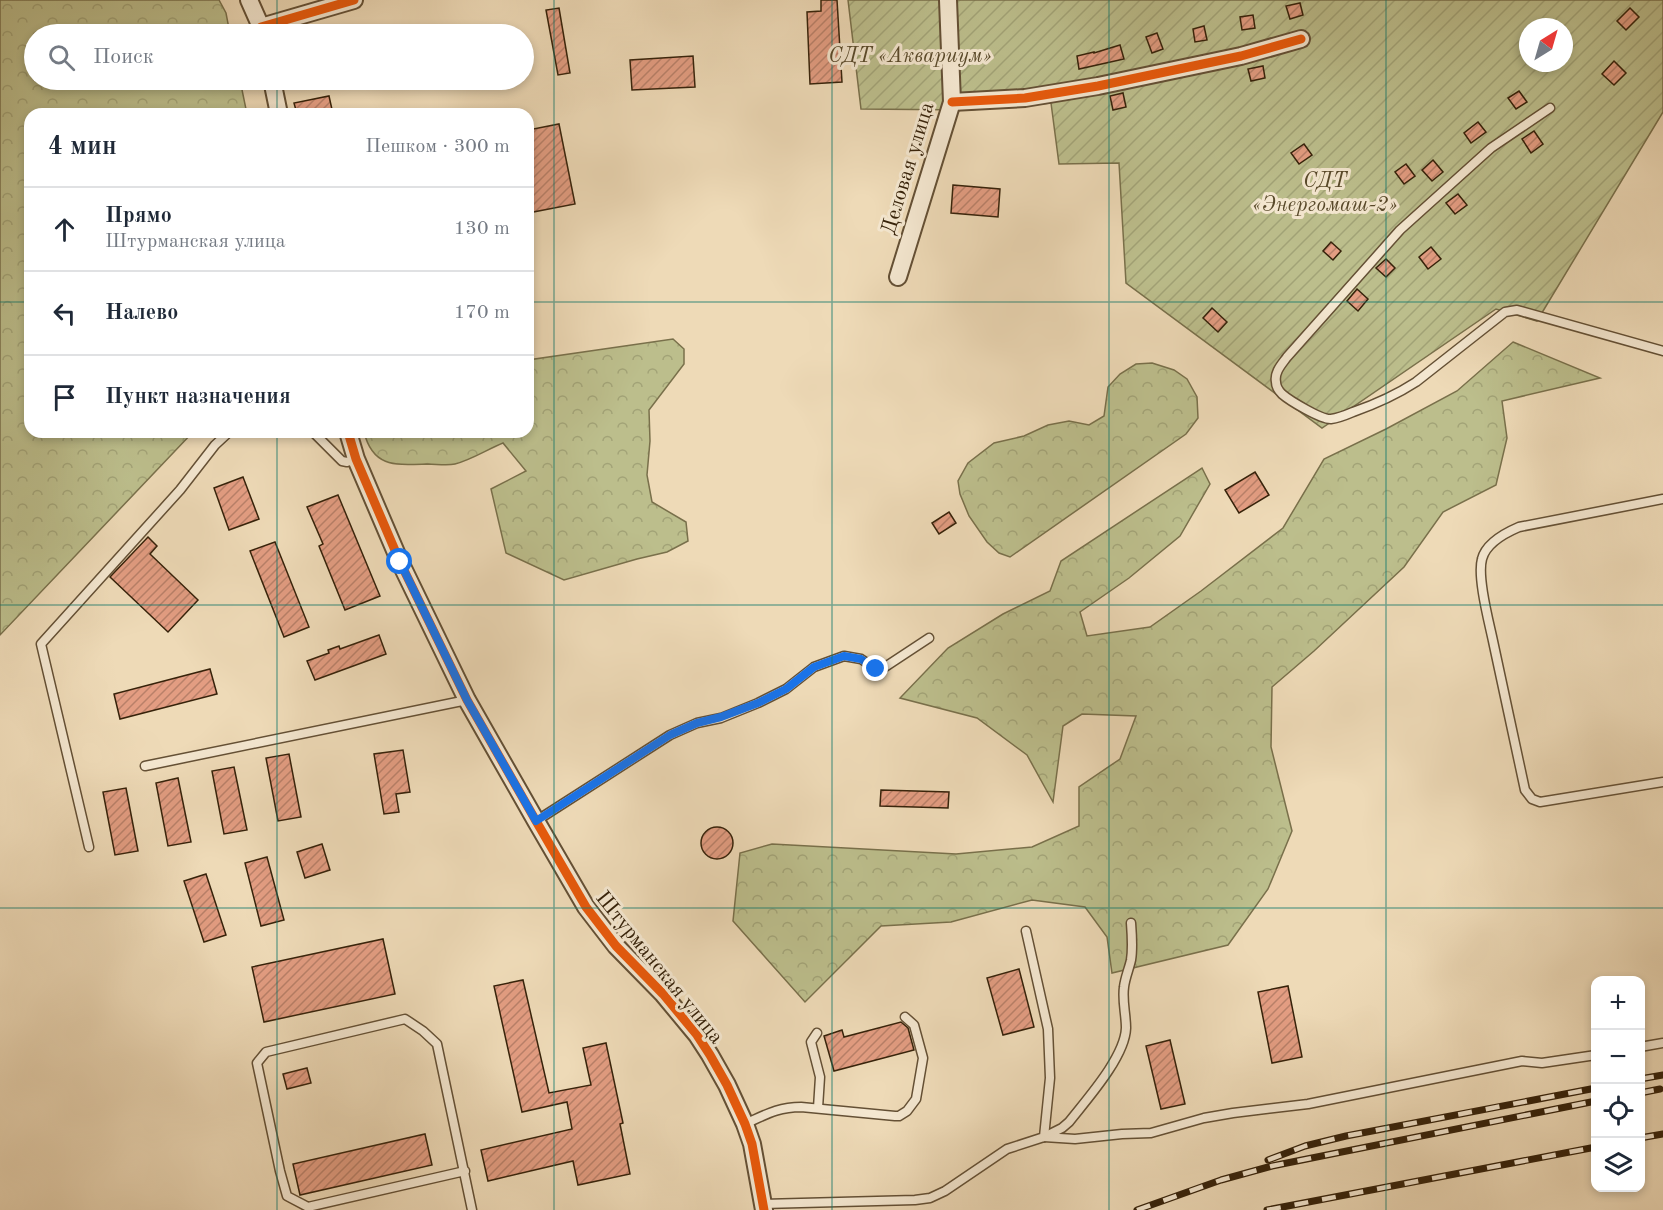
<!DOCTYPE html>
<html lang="ru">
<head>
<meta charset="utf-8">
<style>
  body { margin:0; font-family:"Old Standard TT",serif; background:#f2f2f3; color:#1f2937 }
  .controls { position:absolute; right:18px; bottom:18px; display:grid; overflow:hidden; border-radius:12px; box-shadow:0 3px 9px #0003 }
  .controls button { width:54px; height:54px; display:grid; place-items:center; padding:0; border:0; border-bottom:2px solid #e0e1e3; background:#fff; color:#1f2937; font:30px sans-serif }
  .compass { position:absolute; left:1519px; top:18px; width:54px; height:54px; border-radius:50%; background:#fff; box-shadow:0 3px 9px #0003; rotate:37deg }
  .stop { position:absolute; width:18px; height:18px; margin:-14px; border:4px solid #1a73e8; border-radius:50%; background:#fff }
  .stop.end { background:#1a73e8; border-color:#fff; box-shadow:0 2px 6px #0008 }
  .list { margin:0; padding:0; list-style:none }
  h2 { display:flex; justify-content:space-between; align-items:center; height:78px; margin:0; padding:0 24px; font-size:26px }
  h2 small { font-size:20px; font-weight:400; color:#747a83 }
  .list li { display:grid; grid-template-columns:39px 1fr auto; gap:18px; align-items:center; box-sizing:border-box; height:84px; padding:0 24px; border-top:2px solid #e0e1e3 }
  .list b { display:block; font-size:22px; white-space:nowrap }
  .list p { margin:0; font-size:20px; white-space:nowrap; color:#747a83 }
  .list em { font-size:20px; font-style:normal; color:#747a83 }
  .icon { flex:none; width:33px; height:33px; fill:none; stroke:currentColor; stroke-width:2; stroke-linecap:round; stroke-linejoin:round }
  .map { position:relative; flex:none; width:1663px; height:1210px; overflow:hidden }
  .search { position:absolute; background:#fff; box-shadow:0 3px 9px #0003; left:24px; top:24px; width:510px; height:66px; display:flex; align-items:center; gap:15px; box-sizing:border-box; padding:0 21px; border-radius:33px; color:#747a83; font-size:22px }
  .panel { position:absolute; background:#fff; box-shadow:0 3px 9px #0003; left:24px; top:108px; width:510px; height:330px; border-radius:18px }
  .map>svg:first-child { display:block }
</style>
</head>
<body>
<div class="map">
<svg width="1663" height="1210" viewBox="0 0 1663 1210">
  <defs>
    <pattern id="forest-crowns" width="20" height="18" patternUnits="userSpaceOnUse" patternTransform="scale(1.5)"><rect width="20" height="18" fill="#bcbe8c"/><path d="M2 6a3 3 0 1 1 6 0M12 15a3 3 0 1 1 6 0" fill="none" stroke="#a2a377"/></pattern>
    <pattern id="garden-furrows" width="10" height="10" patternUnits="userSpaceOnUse" patternTransform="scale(1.5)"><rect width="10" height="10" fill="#bcbe8c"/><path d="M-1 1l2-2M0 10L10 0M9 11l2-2" fill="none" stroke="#a2a377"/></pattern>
    <pattern id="building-hatch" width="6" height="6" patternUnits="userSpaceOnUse" patternTransform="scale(1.5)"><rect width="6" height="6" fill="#e39d82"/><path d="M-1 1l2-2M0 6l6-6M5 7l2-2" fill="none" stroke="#b98069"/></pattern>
  </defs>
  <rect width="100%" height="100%" fill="#eedab7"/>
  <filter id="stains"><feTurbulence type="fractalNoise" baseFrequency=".00333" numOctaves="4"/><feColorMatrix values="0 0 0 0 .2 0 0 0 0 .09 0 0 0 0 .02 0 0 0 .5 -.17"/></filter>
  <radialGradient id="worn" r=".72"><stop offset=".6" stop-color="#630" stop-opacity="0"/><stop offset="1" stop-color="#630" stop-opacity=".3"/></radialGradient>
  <!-- forest -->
  <g fill="url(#forest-crowns)" stroke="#79704b" stroke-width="1.5">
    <polygon points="0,0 219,0 226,13 230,34 34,34 34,80 240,80 247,114 30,114 30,432 193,432 0,635"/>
    <path d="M673 339 684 349V364L649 410 650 441 647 475 652 502 686 522 688 541 667 552 637 559 564 580 506 553 491 489 526 471 503 443C488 449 471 460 455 464 447 466 436 464 427 464 396 465 373 468 364 432H528V360Z"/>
    <polygon points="1513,342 1600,378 1502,401 1507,438 1496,485 1443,512 1404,567 1314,651 1272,687 1271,747 1292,831 1268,889 1228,945 1112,973 1107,937 1085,907 1032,900 951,922 881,926 805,1002 733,921 740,853 772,844 956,854 1032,847 1079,826 1079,787 1120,759 1136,716 1082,714 1063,726 1053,802 1027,755 977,718 900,698 948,648 1003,614 1050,591 1061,561 1202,468 1210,484 1180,536 1129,578 1080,612 1087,636 1150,627 1201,591 1283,528 1324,459 1386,429 1457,391"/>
    <polygon points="1152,363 1174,370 1187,379 1197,397 1198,418 1186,434 1010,557 999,553 987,542 969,516 960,494 958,481 968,463 994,443 1024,436 1048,425 1069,421 1089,425 1104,416 1108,387 1120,374 1136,364"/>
  </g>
  <!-- garden -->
  <path fill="url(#garden-furrows)" stroke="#79704b" stroke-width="1.5" fill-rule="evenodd" d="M848 0H1663V112L1537 321 1496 309 1322 428 1126 283 1119 163 1059 164 1051 103 968 110 861 109ZM1528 27H1564V63H1528Z"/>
  <!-- building -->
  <g fill="url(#building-hatch)" stroke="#36220a" stroke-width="1.5">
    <polygon points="821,0 837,0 842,82 810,84 807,12 821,11"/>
    <polygon points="1300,3 1303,15 1290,19 1286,6"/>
    <polygon points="559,8 570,73 558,75 546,10"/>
    <polygon points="1630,8 1639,17 1626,30 1617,21"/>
    <polygon points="1253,15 1255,28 1242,30 1240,17"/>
    <polygon points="1204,26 1207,40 1195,42 1193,29"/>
    <polygon points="1157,33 1163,49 1152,53 1146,37"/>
    <polygon points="1120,45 1124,59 1079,69 1077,56 1094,52 1094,53"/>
    <polygon points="693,56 695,87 632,90 630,60"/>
    <polygon points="1614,61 1626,73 1614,85 1602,74"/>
    <polygon points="1263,66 1265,78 1251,81 1248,69"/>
    <polygon points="1519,91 1527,102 1516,109 1508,98"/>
    <polygon points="1123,93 1126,107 1113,110 1110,96"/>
    <polygon points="329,96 333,114 297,114 294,103"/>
    <polygon points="1478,122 1486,132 1471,143 1464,133"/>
    <polygon points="559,124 575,204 528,213 528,130"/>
    <polygon points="1534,131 1543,144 1531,153 1522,139"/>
    <polygon points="1304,144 1312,155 1299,164 1291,153"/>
    <polygon points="1433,160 1443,172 1432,181 1422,170"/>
    <polygon points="1406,164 1415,176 1404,184 1395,172"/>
    <polygon points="953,185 1000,189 998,217 951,213"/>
    <polygon points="1458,194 1467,205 1455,214 1446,203"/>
    <polygon points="1331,242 1341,251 1333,260 1323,251"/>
    <polygon points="1431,247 1441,259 1428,269 1419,257"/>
    <polygon points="1386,259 1395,268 1386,277 1376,268"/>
    <polygon points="1357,289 1368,299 1358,311 1347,301"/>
    <polygon points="1212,308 1227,322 1218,332 1203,318"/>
    <polygon points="1255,472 1269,495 1239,513 1225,490"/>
    <polygon points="243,477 259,519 229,530 214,488"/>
    <polygon points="338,495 380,596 345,610 319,546 323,544 307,507"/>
    <polygon points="949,512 956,523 939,534 932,523"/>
    <polygon points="148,537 157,546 150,554 198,600 168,632 110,577"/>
    <polygon points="275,542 309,627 284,637 250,551"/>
    <polygon points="379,635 386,654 315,680 307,661 329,653 328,650 339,646 340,649"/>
    <polygon points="210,669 217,694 120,719 114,694"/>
    <polygon points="403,750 410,792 396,794 399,812 384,814 374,754"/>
    <polygon points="289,754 301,817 278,821 266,758"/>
    <polygon points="234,767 247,830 224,834 212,771"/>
    <polygon points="178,778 191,842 168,846 156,783"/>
    <polygon points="126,788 138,851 115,855 103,792"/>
    <polygon points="881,790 949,792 948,808 880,806"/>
    <circle cx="717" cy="843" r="16"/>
    <polygon points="322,844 330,870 305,878 297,852"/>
    <polygon points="267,857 284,920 261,926 245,863"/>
    <polygon points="206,874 226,935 204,942 184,881"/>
    <polygon points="383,939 395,994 264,1022 252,967"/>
    <polygon points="1019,969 1034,1027 1003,1035 987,978"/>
    <polygon points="523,980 549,1093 591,1085 583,1048 606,1043 623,1123 620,1124 630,1174 578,1185 573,1161 488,1181 481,1150 572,1129 567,1102 522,1112 494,986"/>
    <polygon points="1288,986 1302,1057 1272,1063 1258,992"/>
    <polygon points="901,1022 908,1028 914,1050 834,1071 824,1036 842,1030 844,1037"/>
    <polygon points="1170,1040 1185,1104 1161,1109 1146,1046"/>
    <polygon points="307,1068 311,1083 287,1089 283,1074"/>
    <polygon points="425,1134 432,1165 300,1195 293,1164"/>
  </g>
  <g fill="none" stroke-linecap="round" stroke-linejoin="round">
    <!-- service casing -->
    <g stroke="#645035" stroke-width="11">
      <g id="service">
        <path d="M1550 108 1491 148 1400 230 1287 357C1282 364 1274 372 1276 382 1276 386 1279 391 1282 394 1290 401 1322 420 1331 419 1339 418 1346 415 1353 412 1376 404 1396 395 1416 382L1505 312 1517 310 1663 351"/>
        <polyline points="313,432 342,461 347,462 356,459"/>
        <path d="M1663 499 1519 527C1505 533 1486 543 1482 559 1477 577 1489 622 1493 641 1504 691 1514 740 1525 790L1532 799 1540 802 1663 782"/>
        <polyline points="145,766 467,700"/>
        <polyline points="536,821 670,735 697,723 721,718 758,703 786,689 814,667 844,656 861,659 876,669 885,667 929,638"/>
        <polyline points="89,847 41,644 180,490 215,445 229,432"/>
        <polyline points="817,1033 811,1042 820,1077 818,1108"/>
        <polyline points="1640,1047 1663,1043"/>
        <path d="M745 1124C765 1115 778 1107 801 1107L895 1116H899L907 1111 916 1099 923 1058 914 1025 905 1017"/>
        <polyline points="1044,1137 1075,1139 1122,1134 1151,1133 1204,1118 1233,1113 1308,1104 1522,1061 1542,1063 1596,1055"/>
        <path d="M1044 1137 1062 1128 1069 1122C1087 1099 1125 1057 1126 1028 1126 1014 1122 1001 1124 987 1125 978 1129 969 1131 960 1133 948 1132 936 1131 923"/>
        <polyline points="465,1171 308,1207 287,1196 280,1171 257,1063 266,1052 405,1019 423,1031 437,1044 472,1210"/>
        <polyline points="763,1204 915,1200 930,1198 945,1191 1007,1149 1044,1137 1050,1078 1048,1029 1026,931"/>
      </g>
    </g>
    <!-- minor casing -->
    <g stroke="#645035" stroke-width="20">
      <g id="minor">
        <polyline points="249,0 261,27 263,34"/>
        <polyline points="261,27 354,0"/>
        <polyline points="272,80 279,114"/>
        <polyline points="952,102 1025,98 1098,86 1241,56 1301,39"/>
        <polyline points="898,277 952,102 948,0"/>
        <polyline points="348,432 356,459 400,562 467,700 536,821 586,907 616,946 663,994 697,1035 710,1055 727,1085 745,1124 752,1144 764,1210"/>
      </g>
    </g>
    <!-- service -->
    <use href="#service" stroke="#f4e7d0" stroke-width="8"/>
    <!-- minor -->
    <use href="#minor" stroke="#f4e7d0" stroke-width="16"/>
    <!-- rail casing -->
    <g stroke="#36220a" stroke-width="7">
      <g id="rail">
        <polyline points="1640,1079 1663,1075"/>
        <polyline points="1640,1093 1660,1089"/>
        <polyline points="1640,1138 1663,1134"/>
        <polyline points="1268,1160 1305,1146 1346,1136 1596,1088"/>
        <polyline points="1137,1210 1221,1180 1272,1166 1596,1101"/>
        <polyline points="1267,1210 1596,1147"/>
      </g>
    </g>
    <!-- rail -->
    <use href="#rail" stroke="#f4e7d0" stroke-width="4.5" stroke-dasharray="14" stroke-linecap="butt"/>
    <!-- cycleway casing -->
    <g stroke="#f4e7d0" stroke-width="13">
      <g id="cycleway">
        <polyline points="261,27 354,0"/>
        <polyline points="952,102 1025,98 1098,86 1241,56 1301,39"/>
        <polyline points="348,432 356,459 400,562 467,700 536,821 586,907 616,946 663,994 697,1035 710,1055 727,1085 745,1124 752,1144 764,1210"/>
      </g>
    </g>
    <!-- cycleway -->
    <use href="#cycleway" stroke="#e8590c" stroke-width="9"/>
  </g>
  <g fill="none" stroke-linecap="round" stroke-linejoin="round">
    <!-- route -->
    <polyline stroke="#1a73e8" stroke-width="8" points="400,562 467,700 536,821 670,735 697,723 721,717 758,703 786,689 814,667 844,656 861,659 876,669"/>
  </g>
  <!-- grid -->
  <path fill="none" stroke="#0f766e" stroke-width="1.5" stroke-opacity="0.55" d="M277 0V34M554 0V1210M832 0V1210M1109 0V1210M1386 0V1210M277 80V114M0 302H30M528 302H1663M277 432V1210M0 605H1663M0 908H1663"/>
  <g text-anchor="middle" stroke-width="6" stroke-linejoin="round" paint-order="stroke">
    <!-- park labels -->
    <g font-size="21" font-style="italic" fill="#58492a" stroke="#f4e7d0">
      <text x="910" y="62">СДТ «Аквариум»</text>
      <text x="1325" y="187">СДТ<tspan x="1325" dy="24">«Энергомаш-2»</tspan></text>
    </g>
    <!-- street labels -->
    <g font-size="21" fill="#36220a" stroke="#f4e7d0">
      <text transform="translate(907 168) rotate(-73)" y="7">Деловая улица</text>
      <text transform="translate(660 967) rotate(51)" y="7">Штурманская улица</text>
    </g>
  </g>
  <rect width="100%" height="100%" filter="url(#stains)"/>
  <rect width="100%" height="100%" fill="url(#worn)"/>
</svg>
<div class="controls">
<button>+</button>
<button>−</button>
<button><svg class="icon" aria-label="locate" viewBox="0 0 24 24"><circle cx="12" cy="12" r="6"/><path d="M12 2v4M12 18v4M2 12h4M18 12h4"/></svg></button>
<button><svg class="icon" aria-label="layers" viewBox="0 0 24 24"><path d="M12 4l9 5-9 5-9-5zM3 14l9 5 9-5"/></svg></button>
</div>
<svg class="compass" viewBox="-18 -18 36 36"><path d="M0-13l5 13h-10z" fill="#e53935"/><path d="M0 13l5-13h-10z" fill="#747a83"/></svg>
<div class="stop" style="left:400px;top:562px"></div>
<div class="stop end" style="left:876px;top:669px"></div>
<div class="search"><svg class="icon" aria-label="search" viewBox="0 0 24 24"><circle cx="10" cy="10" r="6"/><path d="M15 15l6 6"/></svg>Поиск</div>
<section class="panel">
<h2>4 мин<small>Пешком · 300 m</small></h2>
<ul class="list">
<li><svg class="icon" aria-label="ahead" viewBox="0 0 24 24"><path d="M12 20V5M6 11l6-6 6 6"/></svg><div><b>Прямо</b><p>Штурманская улица</p></div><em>130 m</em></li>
<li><svg class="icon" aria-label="left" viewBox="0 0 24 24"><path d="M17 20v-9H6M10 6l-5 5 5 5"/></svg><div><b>Налево</b></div><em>170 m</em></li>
<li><svg class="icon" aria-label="arrive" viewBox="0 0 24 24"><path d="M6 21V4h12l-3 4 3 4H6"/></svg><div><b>Пункт назначения</b></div></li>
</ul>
</section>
</div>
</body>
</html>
